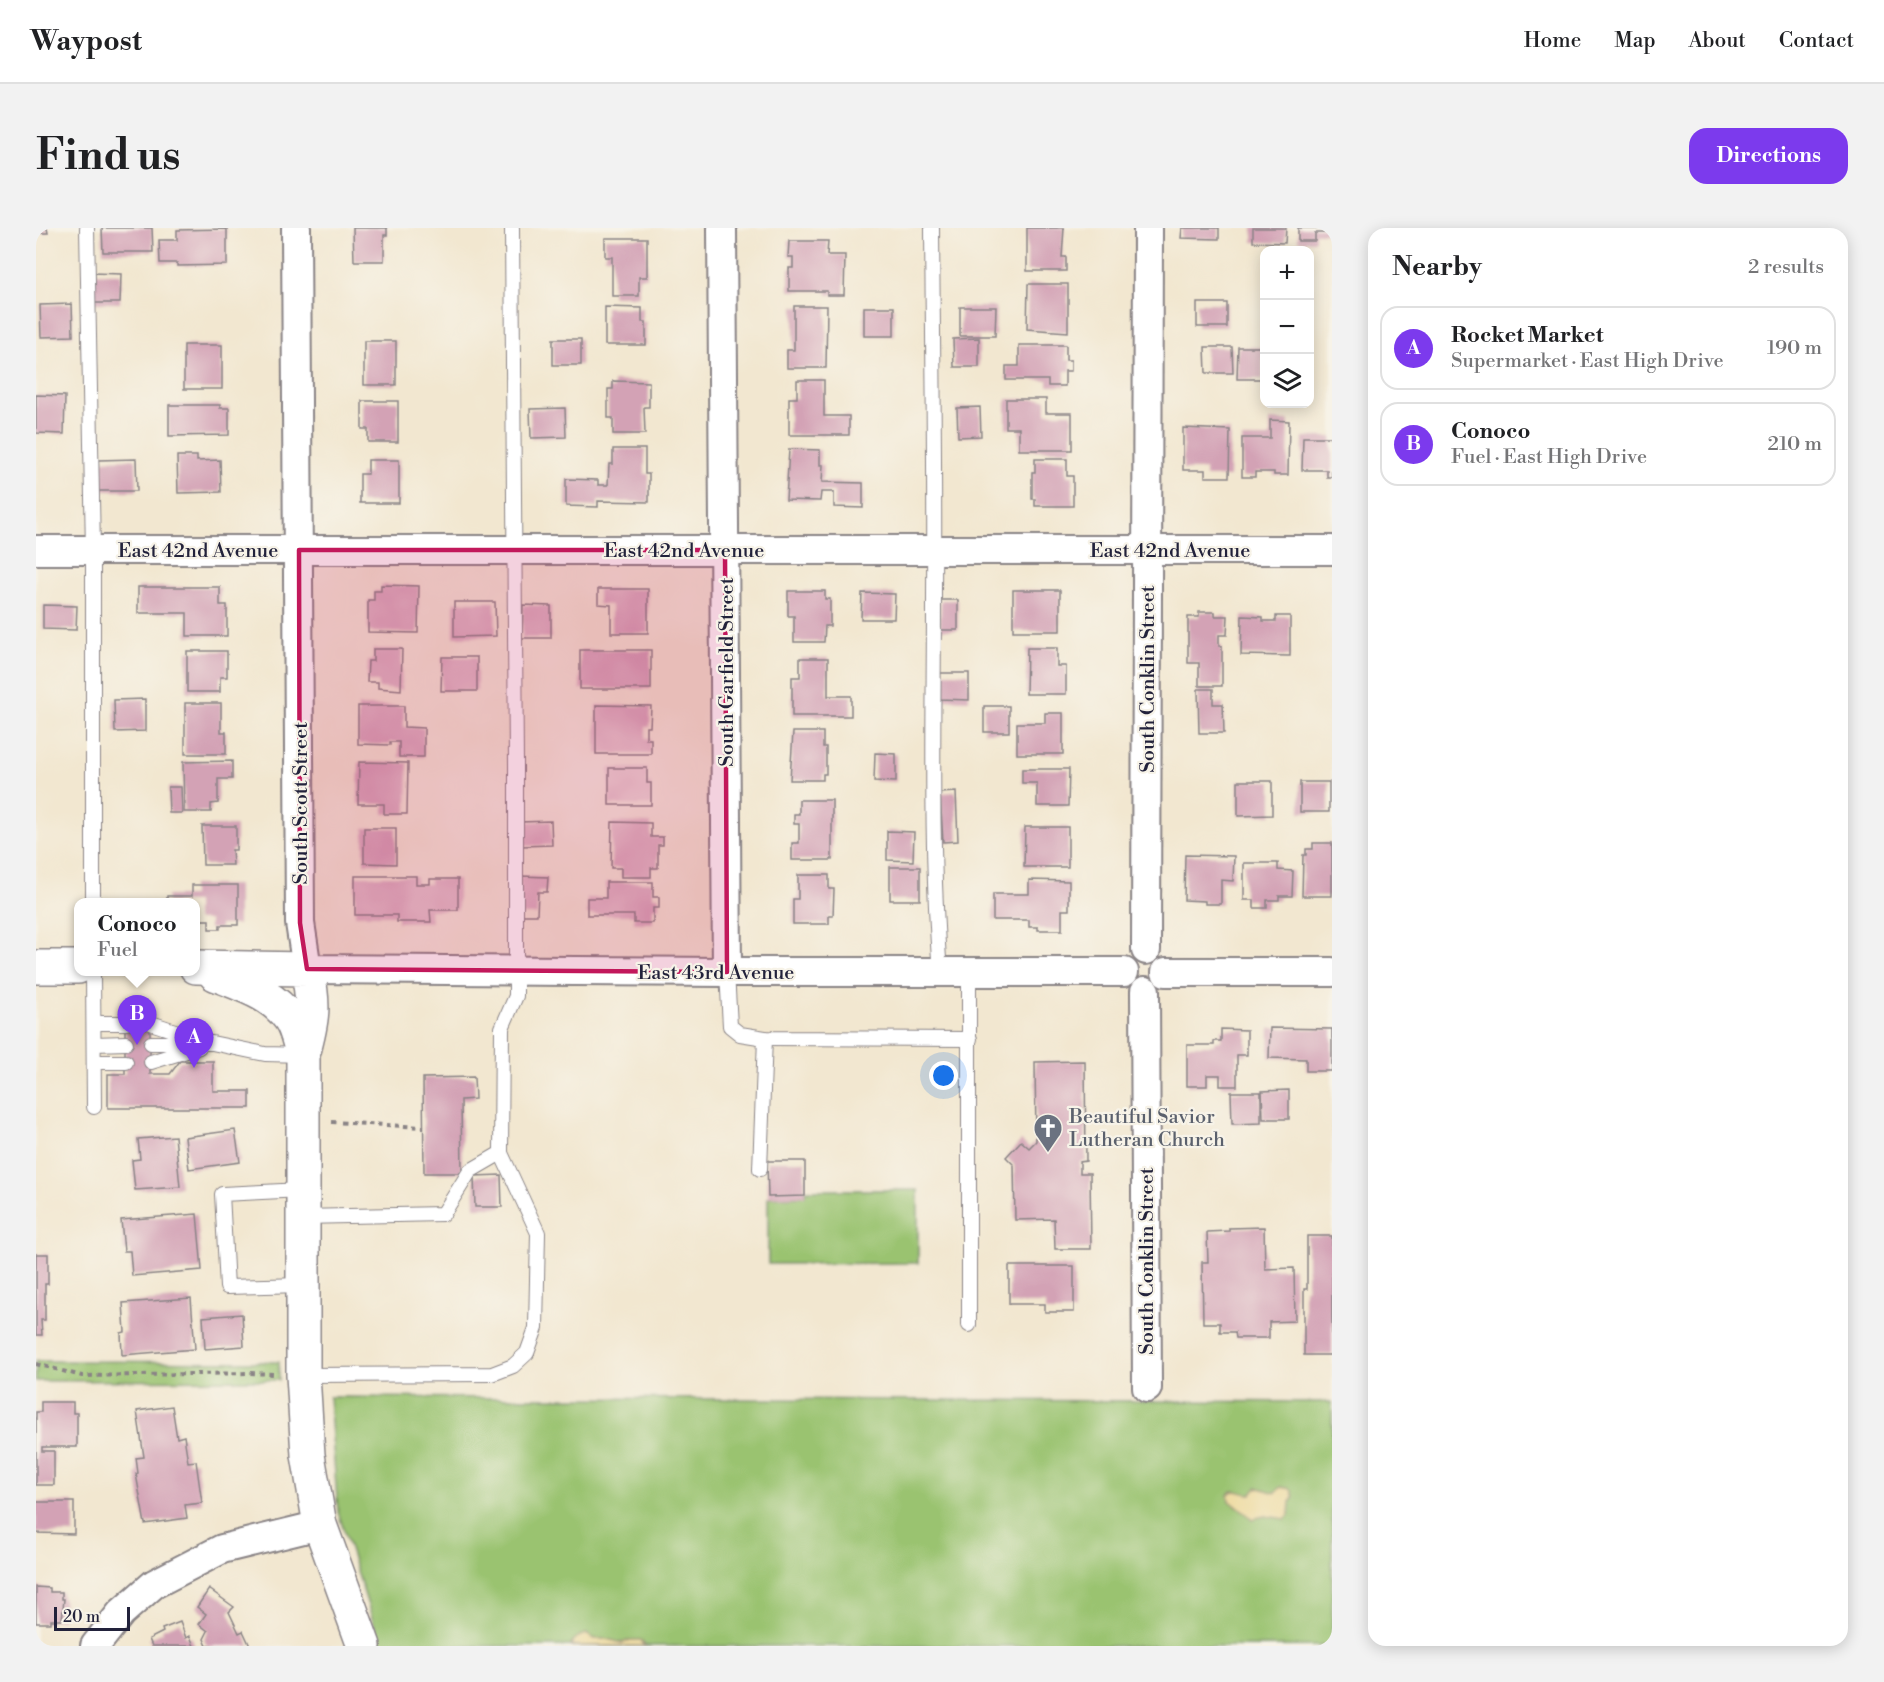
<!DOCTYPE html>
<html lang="en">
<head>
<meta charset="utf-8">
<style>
  body { margin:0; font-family:"Libre Bodoni",serif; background:#f2f2f2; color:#202124 }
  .controls { position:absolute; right:18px; top:18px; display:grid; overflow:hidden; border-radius:12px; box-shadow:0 3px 15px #0003 }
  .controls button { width:54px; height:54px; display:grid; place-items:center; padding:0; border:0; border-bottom:2px solid #e0e0e0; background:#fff; color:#202124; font:30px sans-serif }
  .scale { position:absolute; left:18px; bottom:15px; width:76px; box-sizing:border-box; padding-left:6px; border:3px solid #22223b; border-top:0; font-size:16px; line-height:21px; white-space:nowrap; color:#22223b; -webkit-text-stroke:4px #f7f3e8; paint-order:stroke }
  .you { position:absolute; left:908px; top:848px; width:21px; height:21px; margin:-15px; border:4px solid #fff; border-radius:50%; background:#1a73e8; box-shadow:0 0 0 9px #1a73e833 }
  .badge { display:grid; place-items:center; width:39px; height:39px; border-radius:50%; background:#7c3aed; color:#fff; font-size:20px; font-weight:700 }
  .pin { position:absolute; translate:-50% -50px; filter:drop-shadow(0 2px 3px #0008) }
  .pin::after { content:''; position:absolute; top:32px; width:21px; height:18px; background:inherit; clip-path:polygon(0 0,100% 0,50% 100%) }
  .popup { position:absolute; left:38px; top:670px; width:126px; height:78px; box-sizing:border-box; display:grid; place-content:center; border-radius:12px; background:#fff; filter:drop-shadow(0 2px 4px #0005); font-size:20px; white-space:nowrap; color:#757577 }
  .popup b { font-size:22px; color:#202124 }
  .popup::after { content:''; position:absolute; left:50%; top:100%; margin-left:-12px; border:12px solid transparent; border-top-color:#fff }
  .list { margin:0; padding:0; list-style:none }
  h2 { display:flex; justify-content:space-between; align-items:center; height:78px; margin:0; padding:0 24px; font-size:26px }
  h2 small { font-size:20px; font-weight:400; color:#757577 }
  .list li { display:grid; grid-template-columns:39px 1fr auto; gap:18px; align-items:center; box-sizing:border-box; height:84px; margin:0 12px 12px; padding:0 12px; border:2px solid #e0e0e0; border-radius:18px }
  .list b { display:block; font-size:22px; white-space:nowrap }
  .list p { margin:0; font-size:20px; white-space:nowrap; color:#757577 }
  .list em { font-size:20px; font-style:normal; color:#757577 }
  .icon { flex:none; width:33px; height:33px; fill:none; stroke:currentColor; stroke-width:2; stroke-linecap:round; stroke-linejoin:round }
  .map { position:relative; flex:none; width:1296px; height:1418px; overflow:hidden; border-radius:18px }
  header { display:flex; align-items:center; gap:36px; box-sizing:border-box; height:84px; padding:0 30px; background:#fff; border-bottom:2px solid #e0e0e0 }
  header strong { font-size:28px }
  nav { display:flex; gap:33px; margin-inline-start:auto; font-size:21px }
  .intro { display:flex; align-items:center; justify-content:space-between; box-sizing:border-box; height:144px; padding:0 36px }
  h1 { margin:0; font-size:42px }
  .button { padding:15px 27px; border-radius:18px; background:#7c3aed; color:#fff; font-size:21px; font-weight:700 }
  main { display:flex; gap:36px; padding:0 36px }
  aside { flex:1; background:#fff; border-radius:18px; box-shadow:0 3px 15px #0003 }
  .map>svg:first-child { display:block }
</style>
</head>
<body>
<header>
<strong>Waypost</strong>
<nav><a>Home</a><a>Map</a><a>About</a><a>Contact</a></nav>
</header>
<div class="intro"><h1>Find us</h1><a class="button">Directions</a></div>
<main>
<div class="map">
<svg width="1296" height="1418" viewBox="0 0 1296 1418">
  <rect width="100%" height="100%" fill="#f7f3e8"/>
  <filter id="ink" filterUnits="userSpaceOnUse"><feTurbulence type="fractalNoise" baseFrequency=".0167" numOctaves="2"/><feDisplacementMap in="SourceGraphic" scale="12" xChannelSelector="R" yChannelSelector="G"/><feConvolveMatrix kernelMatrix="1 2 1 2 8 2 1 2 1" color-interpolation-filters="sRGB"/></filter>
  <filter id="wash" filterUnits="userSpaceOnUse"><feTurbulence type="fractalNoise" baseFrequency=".008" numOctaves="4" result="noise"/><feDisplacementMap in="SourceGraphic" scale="24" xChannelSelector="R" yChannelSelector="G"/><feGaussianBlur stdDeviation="1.35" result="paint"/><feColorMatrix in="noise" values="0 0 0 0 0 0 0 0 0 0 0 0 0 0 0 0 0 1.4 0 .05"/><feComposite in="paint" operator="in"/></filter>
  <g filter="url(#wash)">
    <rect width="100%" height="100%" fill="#f2e7d0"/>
    <!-- green -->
    <g fill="#9ac36f" stroke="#5e7255" stroke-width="1.5">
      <polygon points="769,962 882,962 882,1035 732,1036 732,969 769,968"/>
      <polygon points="0,1133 243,1134 243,1152 0,1153"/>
      <polygon points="293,1169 1296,1174 1296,1418 345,1418 302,1284"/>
    </g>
    <!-- sand -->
    <g fill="#eeda9e" stroke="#887e6c" stroke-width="1.5">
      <path d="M1221 1259 1239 1265 1245 1259 1255 1261 1258 1269 1254 1274 1253 1287 1249 1291 1229 1288 1216 1291 1203 1279 1193 1273 1192 1267C1198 1258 1206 1267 1215 1266Z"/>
      <path d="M550 1406 559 1411H571L586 1415 594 1412H605L609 1418H535C537 1410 543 1408 550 1406Z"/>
    </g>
    <g id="blocks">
      <!-- building -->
      <g fill="#d3a2b5">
        <polygon points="0,0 11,0 12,5 0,5"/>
        <polygon points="66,0 116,0 117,24 67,24"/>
        <polygon points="317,0 351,0 351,7 348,7 348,33 318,33"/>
        <polygon points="991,0 1028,0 1026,29 1030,29 1030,43 991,43"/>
        <polygon points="1146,0 1183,0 1183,11 1145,10"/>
        <polygon points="1217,0 1250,0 1249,15 1217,14"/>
        <polygon points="1262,0 1296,0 1296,5 1279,5 1279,13 1262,13"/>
        <polygon points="191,1 191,37 141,38 141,35 124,35 123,12 141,12 141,2"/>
        <polygon points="569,10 611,10 611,49 603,49 603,68 576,68 576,29 569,29"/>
        <polygon points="753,13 792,13 791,27 809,27 808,67 791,67 791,63 753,63 753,40 757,40 757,29 752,29"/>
        <polygon points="56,45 85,46 84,75 55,75"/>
        <polygon points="992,56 1032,56 1032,104 991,101"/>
        <rect x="1161" y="75" width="30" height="24"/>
        <polygon points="36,76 37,108 5,109 4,77"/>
        <polygon points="758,78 791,78 790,140 751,140 751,122 758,122"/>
        <polygon points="569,79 606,80 606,94 610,94 610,117 569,117"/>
        <rect x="828" y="79" width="30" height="29"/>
        <polygon points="924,79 960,79 959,108 924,108"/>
        <polygon points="943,110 943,139 918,139 917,111"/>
        <rect x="517" y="111" width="28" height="26"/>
        <rect x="328" y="113" width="32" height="44"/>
        <rect x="148" y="117" width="38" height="44"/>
        <polygon points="983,117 1030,117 1030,132 1035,132 1035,143 1029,143 1029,158 1012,158 1012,152 970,152 970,138 983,138"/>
        <polygon points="1169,119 1196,119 1197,145 1170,145"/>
        <polygon points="1202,119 1227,119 1227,151 1201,151"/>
        <polygon points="761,152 788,152 788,188 813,188 813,207 753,207 753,170 761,170"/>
        <polygon points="577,153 613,154 613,179 608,179 609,206 577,206 577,190 572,190 572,161 577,161"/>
        <polygon points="0,167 29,168 28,206 0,205"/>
        <polygon points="970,171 1010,171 1010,185 1036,185 1036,222 983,222 983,200 970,200"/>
        <polygon points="326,173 362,173 362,214 332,214 332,201 326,201"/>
        <polygon points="133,177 184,177 184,180 193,180 193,207 133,208"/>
        <polygon points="944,179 945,208 922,209 921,180"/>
        <polygon points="529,180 530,209 495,210 494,181"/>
        <polygon points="1234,192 1253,193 1252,247 1238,247 1238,244 1219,244 1219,249 1206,249 1206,210 1234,210"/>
        <polygon points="1147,200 1194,202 1193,249 1169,249 1169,242 1147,242"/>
        <polygon points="1267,209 1296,209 1296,249 1291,249 1291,242 1266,242"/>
        <polygon points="577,221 609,221 609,246 613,246 613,274 562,273 562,279 530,278 530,251 562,252 562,257 572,257 573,236 577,236"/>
        <polygon points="753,221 784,222 784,237 787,237 786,254 827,255 827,280 798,279 798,264 785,264 784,273 750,272"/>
        <polygon points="141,228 161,228 161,233 184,232 185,264 142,265"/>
        <polygon points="100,231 101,263 62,263 62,232"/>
        <polygon points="999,231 1031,231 1031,248 1037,248 1037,278 999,278 999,271 996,271 996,244 999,244"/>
        <polygon points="332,232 363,232 363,275 324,275 324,246 332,246"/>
        <polygon points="345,357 383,358 382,405 332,404 332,372 338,372 338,363 345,363"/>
        <polygon points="102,359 184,359 184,377 191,377 191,408 151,408 151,385 102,385"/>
        <polygon points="562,361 612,361 612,405 575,405 575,377 562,376"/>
        <rect x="977" y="362" width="47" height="41"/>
        <polygon points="752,363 789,363 789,371 794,371 794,398 789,398 788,414 758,414 758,388 752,388"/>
        <polygon points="826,365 859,366 858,391 825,391"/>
        <polygon points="905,372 922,372 922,402 904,402"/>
        <polygon points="418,374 459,374 460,408 418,409"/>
        <polygon points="7,377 41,378 40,402 7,401"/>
        <polygon points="487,377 515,378 515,410 486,410"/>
        <polygon points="1163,384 1179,384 1179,388 1192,388 1191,407 1183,407 1183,418 1186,418 1186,458 1163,458 1163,435 1152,435 1152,389 1163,389"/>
        <polygon points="1206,388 1227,389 1227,393 1240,393 1240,388 1254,388 1254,428 1205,427"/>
        <polygon points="991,420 1021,420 1021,438 1030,438 1030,466 990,466"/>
        <polygon points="337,421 366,421 365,462 342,460 342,454 331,454 332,433 337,433"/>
        <rect x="544" y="422" width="71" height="39"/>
        <polygon points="151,423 191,423 191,449 184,449 184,464 151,464"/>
        <polygon points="406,429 441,429 441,463 405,463"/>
        <polygon points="764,430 792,430 792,468 815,468 815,488 756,488 756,449 764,449"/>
        <polygon points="904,445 933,445 933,472 903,471"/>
        <polygon points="1162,461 1177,461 1177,476 1187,476 1188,505 1163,505"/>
        <polygon points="109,471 109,503 79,504 78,472"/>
        <polygon points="149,475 185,475 185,504 190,504 190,526 149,526"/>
        <polygon points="560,477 615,478 614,499 610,499 610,511 615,511 615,526 560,526"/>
        <polygon points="322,478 368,478 368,499 388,500 388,529 363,529 363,514 354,514 354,517 322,516"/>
        <rect x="948" y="478" width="25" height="26"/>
        <polygon points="1009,485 1027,485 1027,526 981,526 981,495 1009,495"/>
        <polygon points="757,504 787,504 787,519 790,519 790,546 787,546 787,552 754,552"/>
        <polygon points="839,525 860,526 860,554 838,553"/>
        <polygon points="196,533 196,551 182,551 182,575 175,576 175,584 148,584 147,534"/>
        <polygon points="323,534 372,535 371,586 348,586 348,576 322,576"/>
        <polygon points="573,540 611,540 611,555 615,555 615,577 573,577"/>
        <polygon points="986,541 1033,541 1032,578 1001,578 1001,555 986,555"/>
        <polygon points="1202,553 1236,553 1236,587 1202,588"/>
        <rect x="1264" y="554" width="29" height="30"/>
        <polygon points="132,559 145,559 146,585 133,585"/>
        <polygon points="920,564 922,613 907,614 904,565"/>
        <polygon points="763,572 796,572 796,632 756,632 756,615 763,615 763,596 758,596 758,586 763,586"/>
        <polygon points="515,593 516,617 485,618 484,594"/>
        <polygon points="576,594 615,595 615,609 627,609 627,617 622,617 622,640 615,640 615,649 585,649 585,640 575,640"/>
        <polygon points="166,598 200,598 200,622 196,622 197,637 167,637"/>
        <polygon points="989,599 1032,599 1032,639 988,639"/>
        <polygon points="328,600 360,600 360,636 328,635"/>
        <polygon points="851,603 878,604 877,633 851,632"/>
        <polygon points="1277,615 1296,615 1296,668 1266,668 1267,627 1270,627 1270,621 1277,621"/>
        <polygon points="1149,627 1198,628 1197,653 1185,652 1185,676 1169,676 1169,673 1148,672"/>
        <polygon points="1208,635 1242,635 1242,642 1257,643 1256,668 1243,668 1243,672 1231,672 1231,680 1218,680 1218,672 1208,672"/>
        <rect x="854" y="639" width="30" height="33"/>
        <polygon points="762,647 793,647 793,661 798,661 797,688 793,688 793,696 757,696 757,671 762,671"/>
        <polygon points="319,648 380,648 380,656 394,656 394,651 422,651 422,682 394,682 395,694 361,694 361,687 319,687"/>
        <polygon points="484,648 512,649 511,664 502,664 501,687 483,687"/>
        <polygon points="993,652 1033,653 1033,682 1026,682 1026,702 1002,702 1002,699 993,699 993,692 957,692 957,666 993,666"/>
        <polygon points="570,654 617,654 617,669 623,669 623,680 617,680 617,695 598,695 598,687 551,687 551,670 570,670"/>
        <polygon points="156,657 202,657 202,697 184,697 184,701 173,701 173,692 160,692 160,674 131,674 131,668 156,668"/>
        <polygon points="89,791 114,791 114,846 134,846 144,833 177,833 177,863 214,863 214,880 72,880 72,846 89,846"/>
        <polygon points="1234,800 1296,801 1296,843 1270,843 1270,831 1233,830"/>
        <polygon points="1185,801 1211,802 1211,827 1201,827 1201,858 1184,858 1184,847 1171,847 1171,858 1151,858 1151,817 1178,817 1178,813 1185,813"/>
        <polygon points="1049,833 1050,933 1044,934 1044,945 1054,945 1055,1021 1019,1021 1018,991 979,992 978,937 970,929 985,913 993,920 1000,913 999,834"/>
        <polygon points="438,849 439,871 425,872 426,945 388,945 387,850"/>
        <polygon points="1253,862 1253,891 1227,891 1226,863"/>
        <polygon points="1195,864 1225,864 1225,895 1196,896"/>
        <polygon points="199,902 204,934 153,941 149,909"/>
        <polygon points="139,908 144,959 99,962 96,932 104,931 102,911"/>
        <polygon points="731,933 769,933 769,968 732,969"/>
        <polygon points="465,947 466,979 439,979 438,948"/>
        <polygon points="161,986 166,1042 96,1048 94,1023 88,1023 85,992"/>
        <polygon points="1228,999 1229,1041 1258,1040 1259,1093 1233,1094 1233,1110 1200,1110 1199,1104 1184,1104 1184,1095 1167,1095 1166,1034 1172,1034 1171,1004 1193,1003 1193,1000"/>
        <polygon points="1271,1008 1296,1008 1296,1127 1268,1127 1268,1061 1271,1061"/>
        <polygon points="0,1026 12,1026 12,1056 9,1056 9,1092 5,1092 6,1107 0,1107"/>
        <polygon points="973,1038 1038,1038 1038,1084 1009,1084 1009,1076 973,1076"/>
        <polygon points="155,1070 159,1121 86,1127 85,1105 89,1104 87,1075"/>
        <polygon points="206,1086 208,1118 169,1121 167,1089"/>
        <polygon points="5,1174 37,1174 37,1185 41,1185 41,1219 6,1219 6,1223 18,1223 18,1257 0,1257 0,1184 5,1184"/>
        <polygon points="136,1178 141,1210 148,1208 152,1234 160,1233 166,1275 149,1277 151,1290 109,1296 100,1246 102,1245 100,1230 108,1229 101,1183"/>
        <polygon points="0,1274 38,1274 38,1306 0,1305"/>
        <polygon points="0,1359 14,1360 14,1364 26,1364 26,1371 28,1371 26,1392 15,1392 15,1395 0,1395"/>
        <polygon points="173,1361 198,1379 193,1384 203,1405 207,1403 214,1418 171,1418 168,1411 172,1403 163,1396 170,1386 161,1379"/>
        <polygon points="144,1394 150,1410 154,1408 158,1418 116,1418 113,1411 127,1404 126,1401"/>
      </g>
    </g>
  </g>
  <g filter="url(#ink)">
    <use href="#blocks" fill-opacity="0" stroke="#8a8486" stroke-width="1.5"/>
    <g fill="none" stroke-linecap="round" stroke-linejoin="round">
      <!-- lane casing -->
      <g stroke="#8a8486" stroke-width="16">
        <g id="lane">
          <polyline points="51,0 57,323 57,674"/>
          <path d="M896 0C897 123 899 245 898 368 898 493 894 619 904 744"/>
          <polyline points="57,744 58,879"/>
          <polyline points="691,744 694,798 704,806 729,810 934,811"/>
          <polyline points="933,744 933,1097"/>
          <polyline points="58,795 90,795"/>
          <polyline points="115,795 163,811"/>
          <polyline points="115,815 176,815 229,826 267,827"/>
          <polyline points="58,816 90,815"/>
          <polyline points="58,834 90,834"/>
          <polyline points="115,834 163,819"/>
          <polyline points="724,941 729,810"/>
          <polyline points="266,989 407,986 434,943 465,925"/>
          <polyline points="266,1057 191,1059 186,966 266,962"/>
          <polyline points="267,1147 456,1146 477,1138 491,1125 500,1100 502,1005 465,925 466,800 480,768 480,537 476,0"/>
        </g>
      </g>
      <!-- street casing -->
      <g stroke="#8a8486" stroke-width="32">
        <g id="street">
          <polyline points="260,0 264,695 271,741 691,744 1088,744"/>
          <polyline points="686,0 691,744"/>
          <polyline points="0,322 1296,322"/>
          <polyline points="1110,722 1112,0"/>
          <polyline points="1130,744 1296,744"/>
          <polyline points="1109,763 1111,1160"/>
          <polyline points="59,1418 85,1385 118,1356 186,1321 284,1297"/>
        </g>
      </g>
      <!-- secondary casing -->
      <g stroke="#8a8486" stroke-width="36">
        <g id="secondary">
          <polyline points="0,739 42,739"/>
          <path d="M160 739 271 741C279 777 277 791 267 827V1147L272 1227 284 1297 328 1418"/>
          <path d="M179 746C206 757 237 766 254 791 261 801 263 816 267 827"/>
        </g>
      </g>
      <!-- path -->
      <g stroke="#8a8486" stroke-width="4" stroke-dasharray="4.5 4.5" stroke-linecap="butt">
        <polyline points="296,894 388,899"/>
        <polyline points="0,1136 46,1148 214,1145 238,1146"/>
      </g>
      <!-- lane -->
      <use href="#lane" stroke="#fff" stroke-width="14"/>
      <!-- street -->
      <use href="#street" stroke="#fff" stroke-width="28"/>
      <!-- secondary -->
      <use href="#secondary" stroke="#fff" stroke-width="33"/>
    </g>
  </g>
  <!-- marked area -->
  <path fill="#c2185b" fill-opacity="0.2" stroke="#c2185b" stroke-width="4.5" stroke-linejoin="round" d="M263 322H689L691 744 271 741 264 695Z"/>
  <!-- icons -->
  <defs>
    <g id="church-pin" transform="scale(1.5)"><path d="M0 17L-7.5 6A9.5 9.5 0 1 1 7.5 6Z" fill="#6b7280" stroke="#f7f3e8"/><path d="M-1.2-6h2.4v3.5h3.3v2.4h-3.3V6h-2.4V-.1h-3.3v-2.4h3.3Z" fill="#fff"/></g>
  </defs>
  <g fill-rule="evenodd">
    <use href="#church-pin" x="1012" y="900"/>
  </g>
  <g text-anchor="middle" stroke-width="4.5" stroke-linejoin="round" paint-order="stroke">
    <!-- street labels -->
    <g font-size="20" fill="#22223b" stroke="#f7f3e8">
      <text x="162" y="329">East 42nd Avenue</text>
      <text x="648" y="329">East 42nd Avenue</text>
      <text x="1134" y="329">East 42nd Avenue</text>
      <text transform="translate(690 444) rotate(-90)" y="7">South Garfield Street</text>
      <text transform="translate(1111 451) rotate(-90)" y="7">South Conklin Street</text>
      <text transform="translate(264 575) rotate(-90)" y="7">South Scott Street</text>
      <text x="680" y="751">East 43rd Avenue</text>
      <text transform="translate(1110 1033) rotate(-90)" y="7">South Conklin Street</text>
    </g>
    <!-- worship labels -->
    <g font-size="20" fill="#5b616d" stroke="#f7f3e8" text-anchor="start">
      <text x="1033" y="895">Beautiful Savior<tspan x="1033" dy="23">Lutheran Church</tspan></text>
    </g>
  </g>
</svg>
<div class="controls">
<button>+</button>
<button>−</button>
<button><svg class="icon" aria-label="layers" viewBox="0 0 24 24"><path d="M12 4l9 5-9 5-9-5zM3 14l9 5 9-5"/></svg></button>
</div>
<div class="scale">20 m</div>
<div class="you"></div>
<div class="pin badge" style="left:158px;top:840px">A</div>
<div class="pin badge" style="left:101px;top:817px">B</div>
<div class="popup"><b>Conoco</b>Fuel</div>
</div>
<aside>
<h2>Nearby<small>2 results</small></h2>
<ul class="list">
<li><span class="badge">A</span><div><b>Rocket Market</b><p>Supermarket · East High Drive</p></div><em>190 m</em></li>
<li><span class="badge">B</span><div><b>Conoco</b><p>Fuel · East High Drive</p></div><em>210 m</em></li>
</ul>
</aside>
</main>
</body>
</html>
